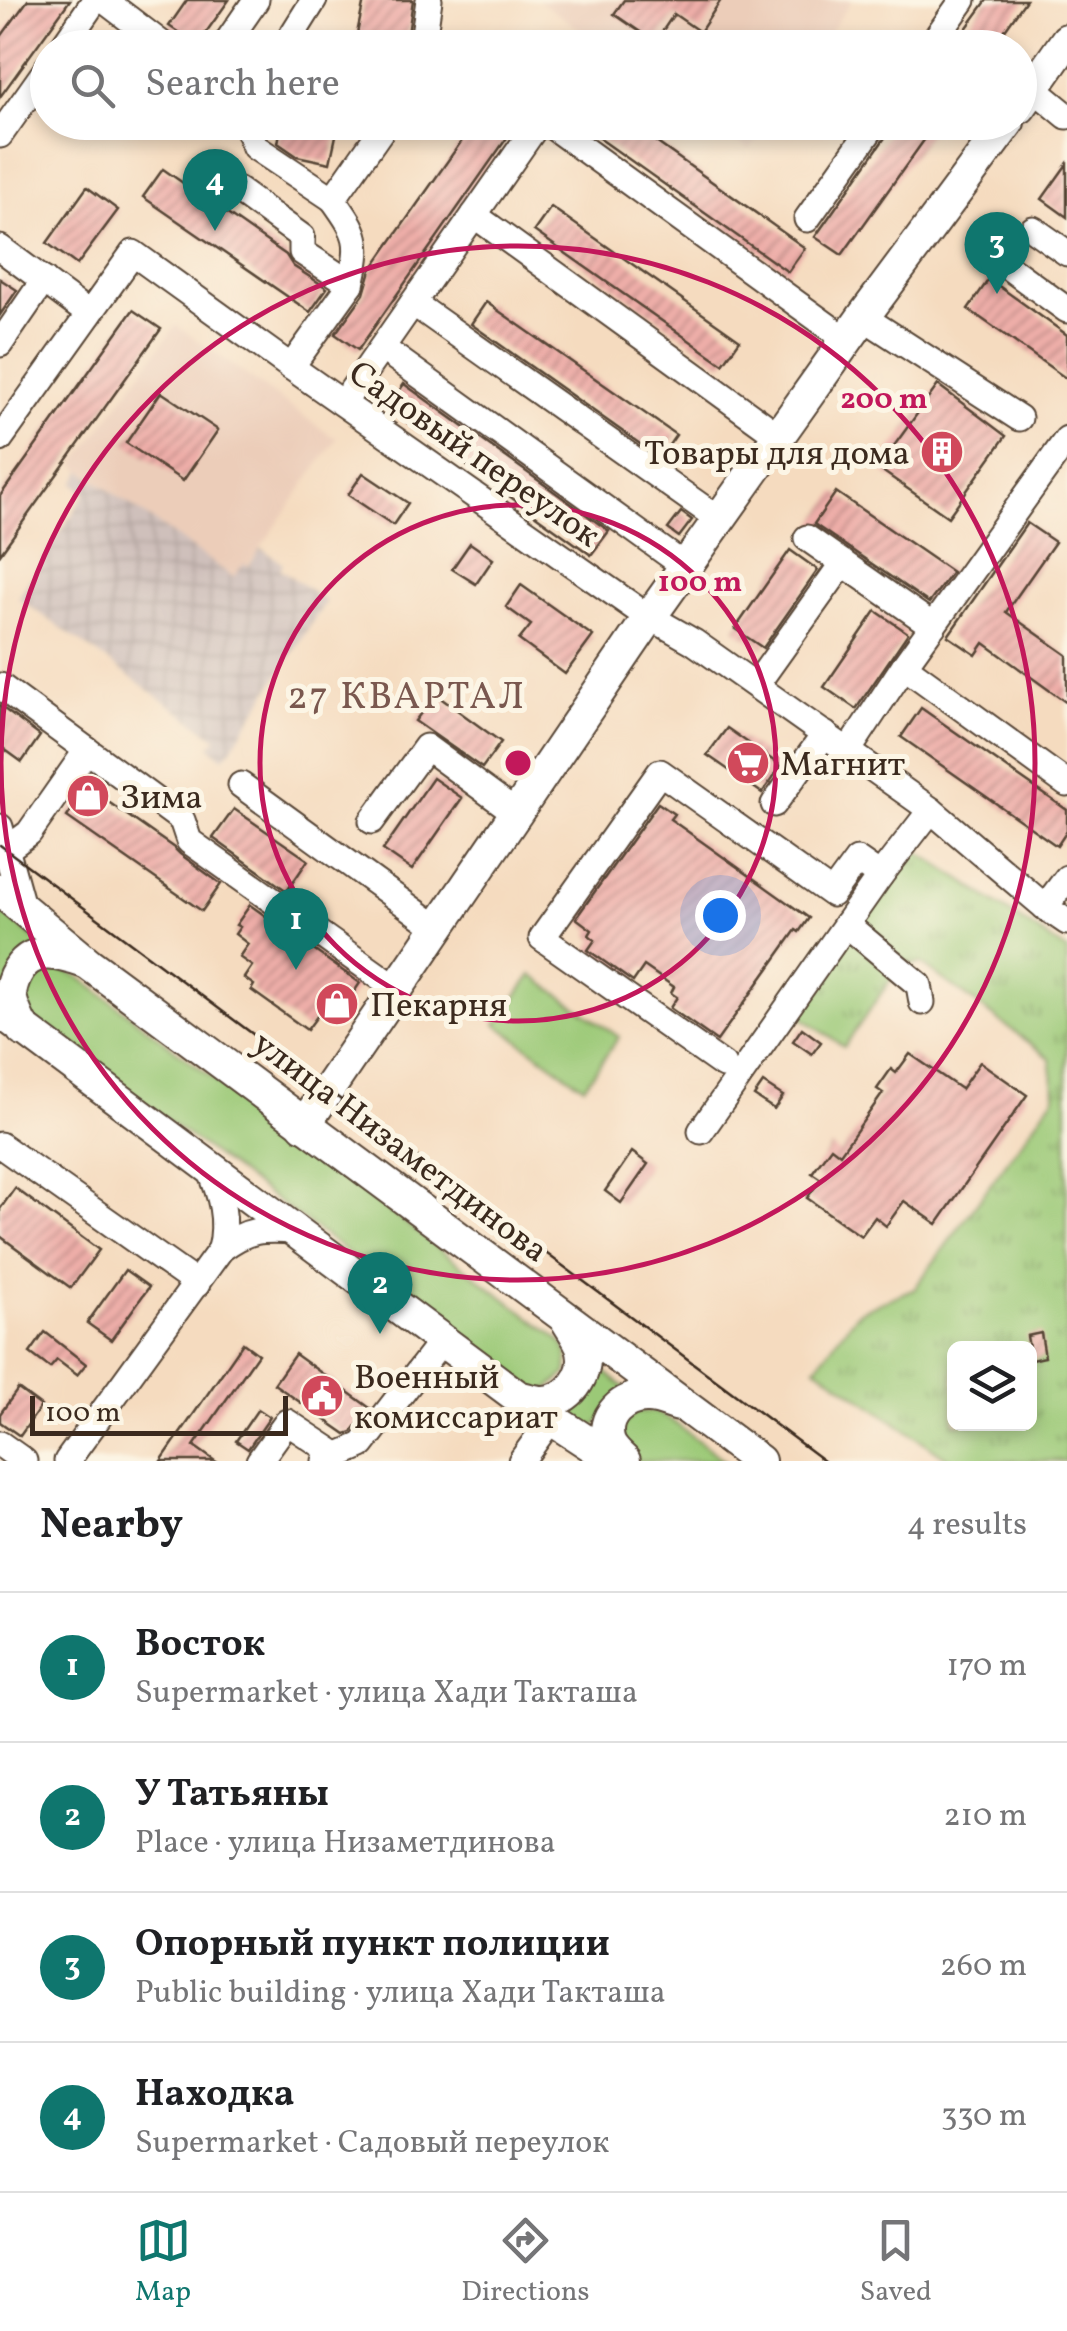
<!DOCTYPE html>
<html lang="en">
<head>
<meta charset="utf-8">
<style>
  body { margin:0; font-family:Vollkorn,serif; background:#f2f2f2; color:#202124 }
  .controls { position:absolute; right:30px; bottom:30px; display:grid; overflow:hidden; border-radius:15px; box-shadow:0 5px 15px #0003 }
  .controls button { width:90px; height:90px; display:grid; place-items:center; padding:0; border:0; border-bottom:2px solid #e0e0e0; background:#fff; color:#202124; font:50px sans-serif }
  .scale { position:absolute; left:30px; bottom:25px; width:258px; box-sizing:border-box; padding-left:10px; border:5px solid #3b2a1e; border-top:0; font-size:28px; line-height:35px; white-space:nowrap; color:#3b2a1e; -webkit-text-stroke:8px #fcf5e5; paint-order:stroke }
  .you { position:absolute; left:720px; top:915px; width:35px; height:35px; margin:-25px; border:8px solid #fff; border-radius:50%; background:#1a73e8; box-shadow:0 0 0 15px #1a73e833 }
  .badge { display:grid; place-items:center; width:65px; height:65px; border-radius:50%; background:#0f766e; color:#fff; font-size:32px; font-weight:700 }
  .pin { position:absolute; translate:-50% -82px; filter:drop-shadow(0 2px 5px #0008) }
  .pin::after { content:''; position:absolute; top:52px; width:35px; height:30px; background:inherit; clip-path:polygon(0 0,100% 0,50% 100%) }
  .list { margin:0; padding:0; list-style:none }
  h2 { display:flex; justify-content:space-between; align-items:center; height:130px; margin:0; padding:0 40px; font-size:42px }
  h2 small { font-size:32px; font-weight:400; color:#757577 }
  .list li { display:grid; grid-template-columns:65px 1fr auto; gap:30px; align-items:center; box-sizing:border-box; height:150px; padding:0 40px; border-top:2px solid #e0e0e0 }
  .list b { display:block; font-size:38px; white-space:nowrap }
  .list p { margin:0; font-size:32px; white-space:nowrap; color:#757577 }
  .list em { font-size:32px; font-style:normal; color:#757577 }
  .icon { flex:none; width:55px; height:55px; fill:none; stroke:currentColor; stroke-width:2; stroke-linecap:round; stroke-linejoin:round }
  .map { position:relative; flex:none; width:1067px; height:1461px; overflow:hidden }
  .search { position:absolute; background:#fff; box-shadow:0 5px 15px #0003; left:30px; right:30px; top:30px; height:110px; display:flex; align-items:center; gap:25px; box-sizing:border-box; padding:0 35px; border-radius:55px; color:#757577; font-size:38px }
  .sheet { height:730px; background:#fff }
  nav { display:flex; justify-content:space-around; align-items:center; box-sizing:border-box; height:140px; border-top:2px solid #e0e0e0; background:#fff; font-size:28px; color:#757577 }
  nav a { display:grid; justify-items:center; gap:5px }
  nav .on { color:#0f766e }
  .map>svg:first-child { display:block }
</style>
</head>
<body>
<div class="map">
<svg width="1067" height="1461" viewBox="0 0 1067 1461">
  <defs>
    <pattern id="industrial-grid" width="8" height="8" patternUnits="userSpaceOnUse" patternTransform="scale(2.5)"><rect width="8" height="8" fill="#cfc0bb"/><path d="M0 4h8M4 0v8" fill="none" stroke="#b3a5a0"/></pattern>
    <pattern id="park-tufts" width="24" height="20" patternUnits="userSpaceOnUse" patternTransform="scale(2.5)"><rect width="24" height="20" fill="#9bc977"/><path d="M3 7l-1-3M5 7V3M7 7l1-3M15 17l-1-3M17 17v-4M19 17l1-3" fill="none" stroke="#80a361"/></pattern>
    <pattern id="building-hatch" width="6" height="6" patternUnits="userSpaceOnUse" patternTransform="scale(2.5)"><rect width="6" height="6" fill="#eeaea9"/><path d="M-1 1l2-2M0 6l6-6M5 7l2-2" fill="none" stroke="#c28e89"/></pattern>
  </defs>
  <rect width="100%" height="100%" fill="#fcf5e5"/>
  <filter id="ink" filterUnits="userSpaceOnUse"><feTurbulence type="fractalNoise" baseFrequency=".01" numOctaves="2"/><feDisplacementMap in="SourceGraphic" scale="20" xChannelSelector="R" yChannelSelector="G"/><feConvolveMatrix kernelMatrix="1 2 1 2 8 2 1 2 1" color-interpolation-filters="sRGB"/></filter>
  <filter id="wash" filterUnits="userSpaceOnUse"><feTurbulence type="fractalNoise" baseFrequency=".0048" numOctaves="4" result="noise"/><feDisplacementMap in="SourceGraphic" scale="40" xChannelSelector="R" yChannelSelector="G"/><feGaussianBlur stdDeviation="2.25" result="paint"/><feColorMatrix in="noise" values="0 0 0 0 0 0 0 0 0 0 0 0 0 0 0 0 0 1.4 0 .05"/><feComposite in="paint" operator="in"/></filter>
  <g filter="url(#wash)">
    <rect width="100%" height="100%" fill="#f5dbbf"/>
    <!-- built -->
    <g fill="#eccdb9">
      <polygon points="538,0 852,0 819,48 605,47"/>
      <polygon points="711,123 768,123 750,150"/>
      <polygon points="176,325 330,435 337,438 248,566 234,578 82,471 75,464"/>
    </g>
    <!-- industrial -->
    <polygon fill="url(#industrial-grid)" points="82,471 233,577 244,564 249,566 261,548 283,563 280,569 326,601 232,748 223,758 210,746 217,738 18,598 86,493 74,484"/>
    <!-- green -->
    <g fill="#9bc977" stroke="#6b7a4a" stroke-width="2.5">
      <polygon points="0,910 43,946 0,994"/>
      <path d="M53 966 78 976 560 1340C569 1351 568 1359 567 1373L542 1395 30 1020 24 989 35 973Z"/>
      <polygon points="532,975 619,1037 584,1087 496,1024"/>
      <polygon points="592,1362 629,1391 594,1427 556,1414"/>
      <polygon points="637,1411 655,1412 671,1420 725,1461 631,1461 619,1428"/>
    </g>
    <!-- park -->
    <path fill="url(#park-tufts)" stroke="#6b7a4a" stroke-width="2.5" fill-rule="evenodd" d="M910 846 1067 951V1461H951L816 1367 858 1312 915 1288 1055 1096 1050 1058 921 963 900 966 844 1047 793 1011ZM954 1348H1030V1424H954Z"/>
    <g id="blocks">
      <!-- building -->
      <g fill="url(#building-hatch)">
        <polygon points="28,0 70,0 0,97 0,38"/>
        <polygon points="187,0 229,0 197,45 169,26"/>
        <polygon points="364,0 413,0 406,48 354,48"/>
        <polygon points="624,0 721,0 700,32 674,14 655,42 614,14"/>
        <polygon points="987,0 1026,0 992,48 952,48"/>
        <polygon points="282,122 339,122 330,163 297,156 278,143"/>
        <polygon points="475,122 518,122 358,350 335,334 364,294 371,270"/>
        <polygon points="611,122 628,122 805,248 788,272 599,138"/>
        <polygon points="896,122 937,122 842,255 815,237"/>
        <polygon points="1067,164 1067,217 1042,199"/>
        <polygon points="163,169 286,255 293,266 327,288 310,312 143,197"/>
        <polygon points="87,187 118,210 77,265 47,243"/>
        <polygon points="551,207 740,340 723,364 534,231"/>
        <polygon points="0,279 17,290 0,315"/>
        <polygon points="989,279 1067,335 1067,379 968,309"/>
        <polygon points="486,302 676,435 660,458 471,324"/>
        <polygon points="133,310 161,329 0,554 0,496"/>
        <polygon points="404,384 609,531 591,555 387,408"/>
        <polygon points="938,385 1006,436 948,517 878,468"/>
        <polygon points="161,392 218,430 183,481 126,443"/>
        <polygon points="363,473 408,503 393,525 348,495"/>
        <polygon points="836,492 952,572 929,603 814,524"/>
        <polygon points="681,512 692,520 679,537 668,529"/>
        <polygon points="1027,523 1055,542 1006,612 1067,655 1067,703 984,643 976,655 948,636"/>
        <polygon points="470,543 493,559 476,584 452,569"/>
        <polygon points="790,550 818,570 763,648 735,629"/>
        <polygon points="521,585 593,636 565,674 519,640 531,625 506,607"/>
        <polygon points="876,611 908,633 856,709 824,687"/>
        <polygon points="435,694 501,742 482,768 415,721"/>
        <polygon points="0,706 40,736 22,762 0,746"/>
        <polygon points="921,708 1067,810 1067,831 1057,846 901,737"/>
        <polygon points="727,728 781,766 762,793 707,755"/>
        <polygon points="433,778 462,798 412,870 383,850"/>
        <polygon points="87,787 174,848 180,854 221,884 202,911 67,817"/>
        <polygon points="658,803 674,814 670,819 809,918 799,932 796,930 717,1041 670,1008 677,997 671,993 674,987 644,966 633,982 588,950 595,940 589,935 592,930 576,918"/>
        <polygon points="234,809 308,860 287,891 213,838"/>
        <polygon points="250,905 360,983 339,1014 326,1004 307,1030 251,990 254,985 244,978 252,966 239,957 248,944 235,934 240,927 236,925"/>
        <polygon points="802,1028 821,1042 812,1054 793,1041"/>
        <polygon points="910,1054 961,1089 980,1062 1027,1095 937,1224 904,1201 886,1226 875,1217 861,1236 807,1198 821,1179 812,1173 831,1147 840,1154 883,1093 877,1089 891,1069 896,1073"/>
        <polygon points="763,1083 783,1096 774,1109 754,1096"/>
        <polygon points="632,1152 648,1164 621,1203 605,1191"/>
        <polygon points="15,1188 99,1250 71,1288 0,1236 0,1209"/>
        <polygon points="125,1270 149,1287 111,1340 87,1323"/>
        <polygon points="45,1332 86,1364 77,1375 57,1360 50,1368 30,1353"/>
        <polygon points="1041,1333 1045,1357 1031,1360 1027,1336"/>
        <polygon points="243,1343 258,1354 194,1446 215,1461 161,1461"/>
        <polygon points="295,1354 370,1408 352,1432 346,1434 274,1384"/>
        <polygon points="18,1389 41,1406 20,1436 0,1422 0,1414"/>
        <polygon points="258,1409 270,1417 248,1449 236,1441"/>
      </g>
    </g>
  </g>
  <g filter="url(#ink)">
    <use href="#blocks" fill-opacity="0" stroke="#574536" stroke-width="2.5"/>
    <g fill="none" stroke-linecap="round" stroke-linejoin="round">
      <!-- minor casing -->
      <g stroke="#574536" stroke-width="29">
        <g id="minor">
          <polyline points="104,0 167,48"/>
          <polyline points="62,48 95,0"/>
          <polyline points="223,48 256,0"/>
          <polyline points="284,48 314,0"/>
          <polyline points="422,48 429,0"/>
          <polyline points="929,48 963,0"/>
          <polyline points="1033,88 1067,116"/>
          <polyline points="245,122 255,147 333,199"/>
          <polyline points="546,122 847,340"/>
          <polyline points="0,135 48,67"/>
          <polyline points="207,168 302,237 302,252 351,284 291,367"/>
          <polyline points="474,215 779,436"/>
          <polyline points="807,219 876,122"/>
          <polyline points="1033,229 1067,253"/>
          <polyline points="0,248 89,314"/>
          <polyline points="1004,264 1067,310"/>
          <path d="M351 284C362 241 358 234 333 199L387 122"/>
          <polyline points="413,303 720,520"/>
          <polyline points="863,317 1019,418"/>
          <polyline points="0,344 44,280"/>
          <polyline points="382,348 686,567"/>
          <polyline points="343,403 539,122"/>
          <polyline points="0,439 133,253 291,367 638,610 694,642 931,810 1045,907 1067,922"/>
          <polyline points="807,538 933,626"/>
          <polyline points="904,666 1067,784"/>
          <polyline points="756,685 843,563"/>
          <polyline points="0,686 182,820 189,841 397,989"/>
          <polyline points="848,751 904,666 1067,439"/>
          <polyline points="241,785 438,928"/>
          <polyline points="774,804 825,734"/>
          <polyline points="372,821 426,747 516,813"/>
          <polyline points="0,827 22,906"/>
          <polyline points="6,850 29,833 87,750"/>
          <polyline points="1045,907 1067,878"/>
          <polyline points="846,924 919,985 922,1002"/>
          <polyline points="723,1065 542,938 660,772 832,894 857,860 880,876"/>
          <polyline points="701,1131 880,876 931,810"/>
          <polyline points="0,1145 197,1284"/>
          <path d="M209 1167C221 1195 228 1219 221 1249"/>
          <polyline points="0,1444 24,1461"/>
          <path d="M67 1461 221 1249C248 1228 263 1229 295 1231"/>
          <polyline points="259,1461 287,1422 337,1455"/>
          <polyline points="325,1461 362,1445 442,1341"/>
          <polyline points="521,1461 552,1418"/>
        </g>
      </g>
      <!-- major casing -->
      <g stroke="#574536" stroke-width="36">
        <g id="major">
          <polyline points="1020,107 1067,40"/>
          <polyline points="0,890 89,964 759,1461"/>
          <polyline points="0,1011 518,1397 616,1461"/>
          <path d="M23 1030C19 1020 13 1010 11 1000 9 992 12 983 15 976 30 944 59 953 85 962"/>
          <polyline points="304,1125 649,618 863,317 1008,122"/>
          <path d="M518 1397C526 1399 535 1402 543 1402 568 1402 589 1375 583 1350 581 1340 572 1329 567 1320"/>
          <path d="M624 1461C619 1456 612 1450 609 1443 600 1417 623 1396 648 1397 658 1397 669 1402 679 1405"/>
        </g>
      </g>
      <!-- minor -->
      <use href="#minor" stroke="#fff" stroke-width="25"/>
      <!-- major -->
      <use href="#major" stroke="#fff" stroke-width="32"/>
      <!-- tram -->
      <polyline stroke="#3b2a1e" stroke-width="2.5" points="0,845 824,1461"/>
    </g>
  </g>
  <!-- distance rings -->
  <g fill="none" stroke="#c2185b" stroke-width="5">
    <circle cx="518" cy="763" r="258"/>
    <circle cx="518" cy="763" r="517"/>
  </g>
  <!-- icons -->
  <defs>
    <g id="building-disc" transform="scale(2.25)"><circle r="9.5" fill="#d1495b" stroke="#fcf5e5"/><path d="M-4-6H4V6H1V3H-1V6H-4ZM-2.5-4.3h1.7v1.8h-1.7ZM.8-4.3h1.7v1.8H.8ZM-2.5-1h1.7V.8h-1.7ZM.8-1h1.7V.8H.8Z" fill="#fff"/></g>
    <g id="supermarket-disc" transform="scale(2.25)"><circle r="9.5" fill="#d1495b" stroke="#fcf5e5"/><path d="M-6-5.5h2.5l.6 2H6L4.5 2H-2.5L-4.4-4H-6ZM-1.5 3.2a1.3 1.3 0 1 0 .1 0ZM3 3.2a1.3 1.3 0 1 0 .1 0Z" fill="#fff"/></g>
    <g id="shop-disc" transform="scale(2.25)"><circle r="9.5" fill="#d1495b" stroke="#fcf5e5"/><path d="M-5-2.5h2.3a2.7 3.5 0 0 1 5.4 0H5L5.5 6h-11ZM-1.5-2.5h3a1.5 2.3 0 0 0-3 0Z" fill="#fff"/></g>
    <g id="civic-disc" transform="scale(2.25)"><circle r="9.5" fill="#d1495b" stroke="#fcf5e5"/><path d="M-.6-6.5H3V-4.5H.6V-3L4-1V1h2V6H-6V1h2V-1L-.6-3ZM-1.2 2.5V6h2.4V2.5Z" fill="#fff"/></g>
  </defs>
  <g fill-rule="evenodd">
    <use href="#building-disc" x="942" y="452"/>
    <use href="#supermarket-disc" x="748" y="763"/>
    <use href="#shop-disc" x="88" y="796"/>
    <use href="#shop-disc" x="337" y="1004"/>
    <use href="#civic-disc" x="322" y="1396"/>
  </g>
  <g text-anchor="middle" stroke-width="10" stroke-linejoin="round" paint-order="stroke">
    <!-- poi labels -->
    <g font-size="35" fill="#3b2a1e" stroke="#fcf5e5" text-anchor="start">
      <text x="910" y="464" text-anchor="end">Товары для дома</text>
      <text x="780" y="775">Магнит</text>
      <text x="120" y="808">Зима</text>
      <text x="370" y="1016">Пекарня</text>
      <text x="354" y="1388">Военный<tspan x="354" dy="40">комиссариат</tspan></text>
    </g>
    <!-- street labels -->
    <g font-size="35" fill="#3b2a1e" stroke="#fcf5e5">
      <text transform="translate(475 453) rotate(35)" y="12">Садовый переулок</text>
      <text transform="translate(401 1146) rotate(37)" y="12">улица Низаметдинова</text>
    </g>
    <!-- neighbourhood labels -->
    <g font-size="38" letter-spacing="2.5" fill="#7a584f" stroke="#fcf5e5">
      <text x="407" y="708">27 КВАРТАЛ</text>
    </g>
  </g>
  <circle cx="518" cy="763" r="15" fill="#c2185b" stroke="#fcf5e5" stroke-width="5"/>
  <g font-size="30" text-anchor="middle" font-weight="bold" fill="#c2185b" stroke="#fcf5e5" stroke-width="10" stroke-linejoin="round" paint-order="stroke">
    <text x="884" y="408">200 m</text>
    <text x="700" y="591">100 m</text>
  </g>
</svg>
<div class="controls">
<button><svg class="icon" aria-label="layers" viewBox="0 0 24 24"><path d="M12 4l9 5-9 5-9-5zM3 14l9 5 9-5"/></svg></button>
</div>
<div class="scale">100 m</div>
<div class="you"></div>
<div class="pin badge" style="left:296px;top:970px">1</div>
<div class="pin badge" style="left:380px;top:1334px">2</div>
<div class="pin badge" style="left:997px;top:294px">3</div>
<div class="pin badge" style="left:215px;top:231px">4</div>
<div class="search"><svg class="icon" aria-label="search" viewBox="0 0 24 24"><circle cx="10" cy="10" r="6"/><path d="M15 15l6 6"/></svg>Search here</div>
</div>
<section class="sheet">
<h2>Nearby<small>4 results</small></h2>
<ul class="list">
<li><span class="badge">1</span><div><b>Восток</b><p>Supermarket · улица Хади Такташа</p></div><em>170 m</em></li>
<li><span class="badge">2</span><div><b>У Татьяны</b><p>Place · улица Низаметдинова</p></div><em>210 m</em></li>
<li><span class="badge">3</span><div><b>Опорный пункт полиции</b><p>Public building · улица Хади Такташа</p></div><em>260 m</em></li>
<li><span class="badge">4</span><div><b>Находка</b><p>Supermarket · Садовый переулок</p></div><em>330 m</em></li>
</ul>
</section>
<nav>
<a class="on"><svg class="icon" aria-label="map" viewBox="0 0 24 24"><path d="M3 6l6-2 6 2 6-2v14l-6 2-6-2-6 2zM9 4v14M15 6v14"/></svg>Map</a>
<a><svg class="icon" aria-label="directions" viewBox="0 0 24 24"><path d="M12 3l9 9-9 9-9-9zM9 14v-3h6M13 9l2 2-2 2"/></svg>Directions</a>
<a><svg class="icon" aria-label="saved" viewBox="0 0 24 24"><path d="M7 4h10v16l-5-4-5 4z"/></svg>Saved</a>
</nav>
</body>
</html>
